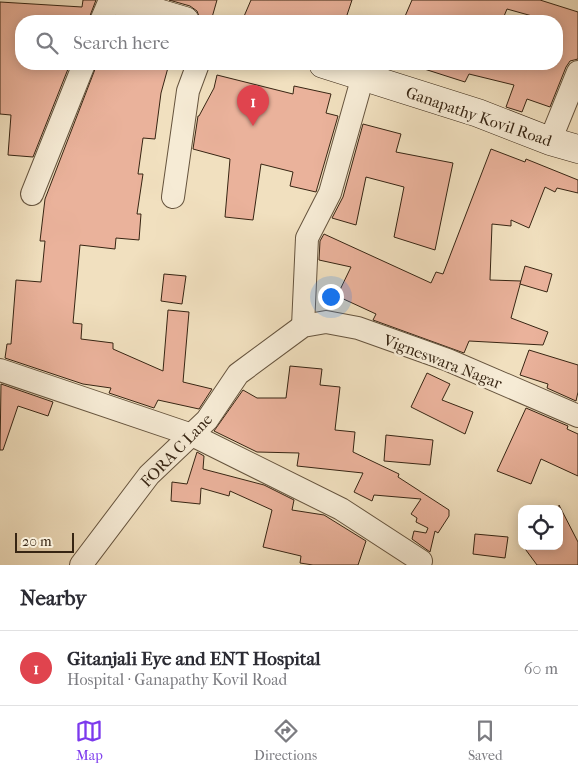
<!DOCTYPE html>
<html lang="en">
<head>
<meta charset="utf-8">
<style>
  body { margin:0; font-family:"IM FELL French Canon",serif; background:#f2f2f3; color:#2b2b33 }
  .controls { position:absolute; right:15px; bottom:15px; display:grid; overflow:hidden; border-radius:10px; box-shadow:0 2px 12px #0003 }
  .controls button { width:45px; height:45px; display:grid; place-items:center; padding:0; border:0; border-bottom:1px solid #e1e1e2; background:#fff; color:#2b2b33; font:25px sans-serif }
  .scale { position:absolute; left:15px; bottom:12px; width:59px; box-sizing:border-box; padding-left:5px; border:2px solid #372513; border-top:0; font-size:14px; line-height:18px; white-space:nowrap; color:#372513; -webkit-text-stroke:4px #f6ebd5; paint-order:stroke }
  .you { position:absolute; left:330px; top:296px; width:18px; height:18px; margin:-12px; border:4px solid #fff; border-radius:50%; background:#1a73e8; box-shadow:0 0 0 8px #1a73e833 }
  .badge { display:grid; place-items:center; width:32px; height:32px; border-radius:50%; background:#7c3aed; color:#fff; font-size:16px; font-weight:700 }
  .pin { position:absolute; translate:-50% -41px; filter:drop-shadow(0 1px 2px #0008) }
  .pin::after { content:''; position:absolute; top:26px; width:18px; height:15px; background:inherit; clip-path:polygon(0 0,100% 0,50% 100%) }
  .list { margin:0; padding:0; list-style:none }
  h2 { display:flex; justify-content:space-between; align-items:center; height:65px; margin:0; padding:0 20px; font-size:21px }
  h2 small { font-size:16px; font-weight:400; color:#7c7c81 }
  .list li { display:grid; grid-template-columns:32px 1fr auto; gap:15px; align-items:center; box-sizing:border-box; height:75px; padding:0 20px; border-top:1px solid #e1e1e2 }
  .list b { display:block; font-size:19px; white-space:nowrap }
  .list p { margin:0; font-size:16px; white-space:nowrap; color:#7c7c81 }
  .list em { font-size:16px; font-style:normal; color:#7c7c81 }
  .icon { flex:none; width:28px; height:28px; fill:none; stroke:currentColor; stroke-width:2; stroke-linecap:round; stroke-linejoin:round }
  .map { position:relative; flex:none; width:578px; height:565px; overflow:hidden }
  .search { position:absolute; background:#fff; box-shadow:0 2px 12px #0003; left:15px; right:15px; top:15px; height:55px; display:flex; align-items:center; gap:12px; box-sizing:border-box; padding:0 18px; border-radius:20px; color:#7c7c81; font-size:19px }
  .sheet { height:140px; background:#fff }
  nav { display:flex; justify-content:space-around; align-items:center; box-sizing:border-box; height:70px; border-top:1px solid #e1e1e2; background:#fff; font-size:14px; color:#7c7c81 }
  nav a { display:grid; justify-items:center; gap:2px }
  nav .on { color:#7c3aed }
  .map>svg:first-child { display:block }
</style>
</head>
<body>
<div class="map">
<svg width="578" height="565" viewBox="0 0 578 565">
  <rect width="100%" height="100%" fill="#f1e0bf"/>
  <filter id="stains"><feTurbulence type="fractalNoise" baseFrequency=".004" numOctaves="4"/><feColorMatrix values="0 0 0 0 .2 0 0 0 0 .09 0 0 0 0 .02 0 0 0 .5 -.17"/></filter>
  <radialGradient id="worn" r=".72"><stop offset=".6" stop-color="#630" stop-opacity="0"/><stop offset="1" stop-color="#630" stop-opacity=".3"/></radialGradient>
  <!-- building -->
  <g fill="#eab29b" stroke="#372513">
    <polygon points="83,0 96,0 88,21 21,21 21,64 70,64 33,157 8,155 11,115 0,114 0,2 82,7"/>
    <polygon points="169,0 217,0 211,21 200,19 197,11 190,6"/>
    <polygon points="251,0 352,0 345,21 242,21"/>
    <polygon points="412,0 540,0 578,12 578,59 570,61 566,67 550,107 527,99 522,112 506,107 514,85 469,74 465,82 418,67 418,64 557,64 557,21 542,21 543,19 507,9 502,21 403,21"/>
    <polygon points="97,64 169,64 161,93 155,139 143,138 138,174 143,174 137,214 141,214 139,240 116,238 115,249 80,245 73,323 82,324 81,339 113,343 113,349 163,371 168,310 189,312 183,382 212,389 199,409 158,400 154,408 109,393 111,388 83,384 5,358 7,344 11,344 16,280 41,282 45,241 40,241 45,199"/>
    <polygon points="217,75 293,94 294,86 331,94 326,113 338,116 316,192 290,186 293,172 261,164 253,220 225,217 230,159 193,149 198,116 199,116 214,88"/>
    <polygon points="363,124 401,134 396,152 453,163 435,250 394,237 404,187 366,177 356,225 332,218 343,197"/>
    <polygon points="491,149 525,162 526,159 578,180 578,193 557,188 555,192 545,187 529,228 511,220 511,226 492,224 490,280 521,281 511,318 548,332 543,345 469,341 464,353 373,320 376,314 337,296 351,267 319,260 320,241 324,234 431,283 436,272 443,274"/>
    <polygon points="525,266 552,274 547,292 520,284"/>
    <polygon points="164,274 186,276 182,304 161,301"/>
    <polygon points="529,350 578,365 578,392 576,401 547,388 548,384 520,375"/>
    <polygon points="290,366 322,369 320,385 340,387 335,430 355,432 353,452 399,474 398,477 449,510 449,516 438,533 435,531 430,552 412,539 414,531 426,533 428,528 416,522 417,518 411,514 421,499 374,495 372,501 354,492 363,473 297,466 299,453 257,452 214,431 243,390 257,398 286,398"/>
    <polygon points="427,373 450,384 442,400 473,412 465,434 411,407"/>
    <polygon points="1,384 53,402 48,416 18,406 3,450 0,450"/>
    <polygon points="526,408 568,426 567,429 578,434 578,476 541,459 531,484 497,471"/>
    <polygon points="386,435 433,440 430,465 384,461"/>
    <polygon points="197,452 204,456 203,469 264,485 294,500 292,510 324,515 366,541 358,565 313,565 300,563 301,556 263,547 272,510 230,491 229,496 201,488 200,504 171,501 172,482 187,484"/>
    <polygon points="559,505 578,542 578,565 537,565 523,546 559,546"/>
    <polygon points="475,534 508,537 505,558 473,554"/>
  </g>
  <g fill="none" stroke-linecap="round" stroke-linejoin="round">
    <!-- minor casing -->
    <g stroke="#66543e" stroke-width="24">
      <g id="minor">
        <polyline points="101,21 110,0"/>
        <polyline points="550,141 578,72"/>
        <polyline points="32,194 84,64"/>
        <polyline points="173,197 188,91 198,64"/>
        <polyline points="303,326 307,238 330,193 363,76"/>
        <polyline points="0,370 192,435 341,509 421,561"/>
        <polyline points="81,565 149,475 207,420 238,374 303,326 326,322 358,328 448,360 578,416"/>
      </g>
    </g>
    <!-- secondary casing -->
    <g stroke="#372513" stroke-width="29">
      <g id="secondary">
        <polyline points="115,0 185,21"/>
        <polyline points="323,64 478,113 550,141 578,149"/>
      </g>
    </g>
    <!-- minor -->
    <use href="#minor" stroke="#f6ebd5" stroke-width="22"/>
    <!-- secondary -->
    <use href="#secondary" stroke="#f6ebd5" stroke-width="28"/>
  </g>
  <g text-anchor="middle" stroke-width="5" stroke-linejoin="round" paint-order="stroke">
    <!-- street labels -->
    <g font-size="16" fill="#372513" stroke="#f6ebd5">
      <text transform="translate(479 116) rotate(19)" y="6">Ganapathy Kovil Road</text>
      <text transform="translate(443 361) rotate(21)" y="6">Vigneswara Nagar</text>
      <text transform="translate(176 450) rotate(-46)" y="6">FORA C Lane</text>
    </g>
  </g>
  <rect width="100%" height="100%" filter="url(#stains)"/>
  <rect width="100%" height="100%" fill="url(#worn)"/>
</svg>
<div class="controls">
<button><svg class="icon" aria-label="locate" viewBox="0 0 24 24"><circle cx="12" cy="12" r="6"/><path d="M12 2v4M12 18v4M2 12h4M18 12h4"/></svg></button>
</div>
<div class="scale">20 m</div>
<div class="you"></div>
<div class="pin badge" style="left:253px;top:126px;background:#e0444e">1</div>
<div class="search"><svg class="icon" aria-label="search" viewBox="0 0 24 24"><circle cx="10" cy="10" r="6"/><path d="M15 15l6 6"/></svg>Search here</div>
</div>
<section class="sheet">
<h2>Nearby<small></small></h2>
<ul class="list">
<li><span class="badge" style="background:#e0444e">1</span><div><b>Gitanjali Eye and ENT Hospital</b><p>Hospital · Ganapathy Kovil Road</p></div><em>60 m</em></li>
</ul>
</section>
<nav>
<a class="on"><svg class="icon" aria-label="map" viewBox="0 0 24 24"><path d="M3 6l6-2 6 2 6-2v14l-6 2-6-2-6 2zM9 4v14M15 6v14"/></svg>Map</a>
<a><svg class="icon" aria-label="directions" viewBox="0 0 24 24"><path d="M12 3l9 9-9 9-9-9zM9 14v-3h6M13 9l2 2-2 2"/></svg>Directions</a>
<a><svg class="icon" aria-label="saved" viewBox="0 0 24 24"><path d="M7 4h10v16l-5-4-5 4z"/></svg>Saved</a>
</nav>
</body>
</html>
